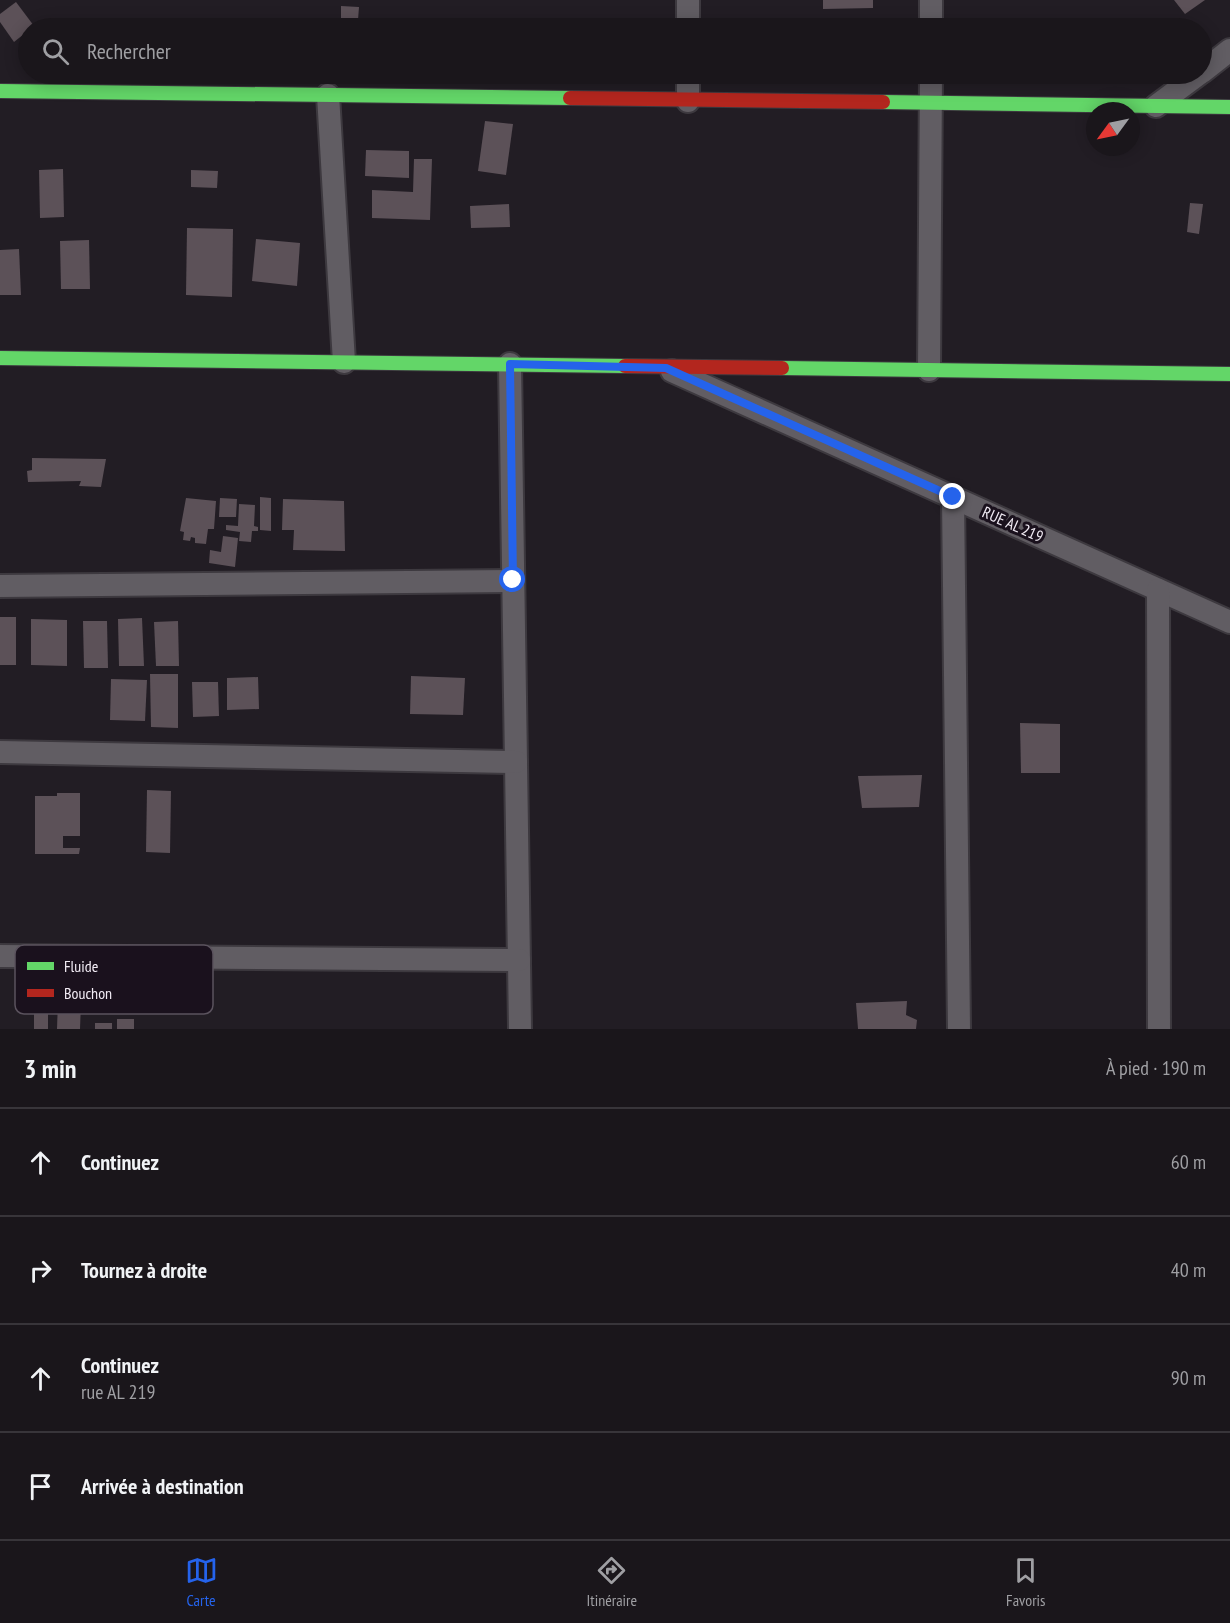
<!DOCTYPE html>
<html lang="fr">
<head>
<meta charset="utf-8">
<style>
  body { margin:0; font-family:"PT Sans Narrow",sans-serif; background:#272328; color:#f1f3f6 }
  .compass { position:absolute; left:1086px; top:102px; width:54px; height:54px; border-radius:50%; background:#1a161b; box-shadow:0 3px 15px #0003; rotate:237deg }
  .stop { position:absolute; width:18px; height:18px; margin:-14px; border:4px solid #2563eb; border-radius:50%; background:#fff }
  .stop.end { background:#2563eb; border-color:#fff; box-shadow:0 2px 6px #0008 }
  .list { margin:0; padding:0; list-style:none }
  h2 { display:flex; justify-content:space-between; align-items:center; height:78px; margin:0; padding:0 24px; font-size:26px }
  h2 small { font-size:20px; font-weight:400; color:#9f9fa3 }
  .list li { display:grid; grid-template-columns:39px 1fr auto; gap:18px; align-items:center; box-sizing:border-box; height:108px; padding:0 24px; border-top:2px solid #38353a }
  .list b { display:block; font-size:22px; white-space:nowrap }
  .list p { margin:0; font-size:20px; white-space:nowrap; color:#9f9fa3 }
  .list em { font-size:20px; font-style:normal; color:#9f9fa3 }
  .icon { flex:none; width:33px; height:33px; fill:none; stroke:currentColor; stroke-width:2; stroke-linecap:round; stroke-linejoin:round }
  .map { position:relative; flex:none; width:1230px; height:1029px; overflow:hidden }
  .search { position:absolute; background:#1a161b; box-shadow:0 3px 15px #0003; left:18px; right:18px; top:18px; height:66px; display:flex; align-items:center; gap:15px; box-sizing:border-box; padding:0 21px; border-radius:33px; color:#9f9fa3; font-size:22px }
  .sheet { height:510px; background:#1a161b }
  nav { display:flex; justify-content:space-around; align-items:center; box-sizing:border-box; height:84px; border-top:2px solid #38353a; background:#1a161b; font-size:16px; color:#9f9fa3 }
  nav a { display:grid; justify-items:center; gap:3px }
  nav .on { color:#2563eb }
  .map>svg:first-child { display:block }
</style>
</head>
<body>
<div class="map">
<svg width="1230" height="1029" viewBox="0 0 1230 1029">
  <rect width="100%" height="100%" fill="#221d24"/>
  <!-- building -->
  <g fill="#5c5158">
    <polygon points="823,0 873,0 873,8 823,9"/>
    <polygon points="1174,0 1205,0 1185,14"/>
    <polygon points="16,2 34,26 14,42 0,22 0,14"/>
    <polygon points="341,6 359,7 358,20 341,19"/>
    <polygon points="1011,22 1011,28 978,28 978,23"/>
    <polygon points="980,74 1013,74 1013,77 980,78"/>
    <polygon points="485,121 513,124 506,175 478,171"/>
    <polygon points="366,150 409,151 409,178 365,176"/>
    <polygon points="414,159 432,159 430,220 372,218 372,190 413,192"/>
    <polygon points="63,169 64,217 40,218 39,170"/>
    <polygon points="191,170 218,171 217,188 191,187"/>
    <polygon points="1190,203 1203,204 1199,234 1187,232"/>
    <polygon points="509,204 510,227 471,228 470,206"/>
    <polygon points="187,228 233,229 232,297 186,295"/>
    <polygon points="256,239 300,243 297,286 252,281"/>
    <polygon points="89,240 90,289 61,289 60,241"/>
    <polygon points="19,249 21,295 0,295 0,250"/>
    <polygon points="32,458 106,459 101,487 79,486 81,481 28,482 27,471 32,470"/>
    <polygon points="260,497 271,498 271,531 260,530"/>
    <polygon points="186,498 216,501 214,529 208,529 206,544 195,543 195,538 191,537 190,541 183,540 184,532 180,531"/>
    <polygon points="220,498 237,499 236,517 219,517"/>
    <polygon points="283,499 344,501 345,551 293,550 294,530 282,530"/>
    <polygon points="239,504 255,505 254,526 258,527 258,531 252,531 251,542 239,541 240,532 226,530 226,525 238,526"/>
    <polygon points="223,536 238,538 235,567 209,563 210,550 221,552"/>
    <rect x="0" y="617" width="16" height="48"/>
    <polygon points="142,618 144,666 119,666 118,619"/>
    <polygon points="31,619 67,620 67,666 31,665"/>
    <polygon points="83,621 107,621 108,668 84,668"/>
    <polygon points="178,621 179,666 156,666 154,622"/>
    <polygon points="150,674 178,674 178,728 151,727"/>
    <polygon points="411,676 465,678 463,715 410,714"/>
    <polygon points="258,677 259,709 227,710 227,678"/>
    <polygon points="111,679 147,680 145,721 110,720"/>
    <polygon points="192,682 218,682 219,716 193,717"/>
    <polygon points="1020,723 1060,724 1060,773 1021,773"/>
    <polygon points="922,775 919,807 862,808 858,776"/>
    <polygon points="147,790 171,791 170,853 146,852"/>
    <polygon points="57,793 80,793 80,836 63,836 63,848 80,848 79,854 35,854 35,796 57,796"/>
    <polygon points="58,1000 81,1002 80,1029 57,1029"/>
    <polygon points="907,1001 906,1015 917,1020 916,1029 858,1029 856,1003"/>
    <rect x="34" y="1006" width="14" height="23"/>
    <rect x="117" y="1019" width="17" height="10"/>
    <rect x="95" y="1023" width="17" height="6"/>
  </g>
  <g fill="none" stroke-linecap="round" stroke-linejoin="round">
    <!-- street casing -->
    <g stroke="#3d393f" stroke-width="26">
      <g id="street">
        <polyline points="688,28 688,0"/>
        <polyline points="931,28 931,0"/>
        <polyline points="1202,72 1230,50"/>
        <polyline points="328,95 344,362"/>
        <polyline points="688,101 688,74"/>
        <polyline points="1156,106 1199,74"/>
        <polyline points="510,364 520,1029"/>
        <polyline points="929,370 931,74"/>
        <polyline points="672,371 1230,622"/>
        <polyline points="953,497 959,1029"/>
        <polyline points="0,586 513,581"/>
        <polyline points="1158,590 1159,1029"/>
        <polyline points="0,752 516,762"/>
        <polyline points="0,956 519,960"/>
      </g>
    </g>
    <!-- fast casing -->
    <g stroke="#3d393f" stroke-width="16">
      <g id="fast">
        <polyline points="0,91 570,98"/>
        <polyline points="883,102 1230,107"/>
        <polyline points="0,358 625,366"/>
        <polyline points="782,368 1230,374"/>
      </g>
    </g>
    <!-- jam casing -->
    <g stroke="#3d393f" stroke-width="16">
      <g id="jam">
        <polyline points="570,98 883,102"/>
        <polyline points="625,366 782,368"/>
      </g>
    </g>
    <!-- street -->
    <use href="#street" stroke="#615d63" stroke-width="22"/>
    <!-- fast -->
    <use href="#fast" stroke="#63d668" stroke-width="14"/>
    <!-- jam -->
    <use href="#jam" stroke="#b3261e" stroke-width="14"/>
  </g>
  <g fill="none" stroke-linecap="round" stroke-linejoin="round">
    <!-- route -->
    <polyline stroke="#2563eb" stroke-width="8" points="513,580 510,364 666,368 953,497"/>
  </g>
  <g text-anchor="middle" stroke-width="6" stroke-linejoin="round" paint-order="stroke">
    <!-- street labels -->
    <g font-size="16" fill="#f2ecf5" stroke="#1a111d">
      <text transform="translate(1013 524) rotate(24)" y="6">RUE AL 219</text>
    </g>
  </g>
  <!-- legend -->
  <rect x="15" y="945" width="198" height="69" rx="9" fill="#1a111d" stroke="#5b535e" stroke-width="1.5"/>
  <rect x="27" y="962" width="27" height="8" fill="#63d668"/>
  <rect x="27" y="989" width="27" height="8" fill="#b3261e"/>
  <g font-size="16" fill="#f2ecf5">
    <text x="64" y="972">Fluide</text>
    <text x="64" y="999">Bouchon</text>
  </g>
</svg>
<svg class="compass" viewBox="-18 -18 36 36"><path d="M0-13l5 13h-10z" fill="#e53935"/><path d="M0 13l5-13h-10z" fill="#9f9fa3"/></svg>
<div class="stop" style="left:513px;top:580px"></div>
<div class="stop end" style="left:953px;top:497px"></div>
<div class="search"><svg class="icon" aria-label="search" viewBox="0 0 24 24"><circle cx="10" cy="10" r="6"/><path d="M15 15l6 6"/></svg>Rechercher</div>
</div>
<section class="sheet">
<h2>3 min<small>À pied · 190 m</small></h2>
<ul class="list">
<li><svg class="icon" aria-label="ahead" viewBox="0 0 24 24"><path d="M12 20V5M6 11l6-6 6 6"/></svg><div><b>Continuez</b></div><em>60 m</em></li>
<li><svg class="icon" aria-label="right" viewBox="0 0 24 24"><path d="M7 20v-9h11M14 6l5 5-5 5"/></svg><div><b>Tournez à droite</b></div><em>40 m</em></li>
<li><svg class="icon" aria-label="ahead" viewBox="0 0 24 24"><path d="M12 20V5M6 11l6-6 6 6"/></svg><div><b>Continuez</b><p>rue AL 219</p></div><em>90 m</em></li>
<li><svg class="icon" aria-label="arrive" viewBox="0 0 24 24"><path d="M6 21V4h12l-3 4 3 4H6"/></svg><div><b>Arrivée à destination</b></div></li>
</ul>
</section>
<nav>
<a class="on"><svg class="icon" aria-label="map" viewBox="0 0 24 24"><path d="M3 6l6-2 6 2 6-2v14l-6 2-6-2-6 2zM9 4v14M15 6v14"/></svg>Carte</a>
<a><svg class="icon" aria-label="directions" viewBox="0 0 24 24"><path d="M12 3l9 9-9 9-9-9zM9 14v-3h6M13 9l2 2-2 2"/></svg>Itinéraire</a>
<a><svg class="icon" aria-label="saved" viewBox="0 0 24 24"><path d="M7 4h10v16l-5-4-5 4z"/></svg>Favoris</a>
</nav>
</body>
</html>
